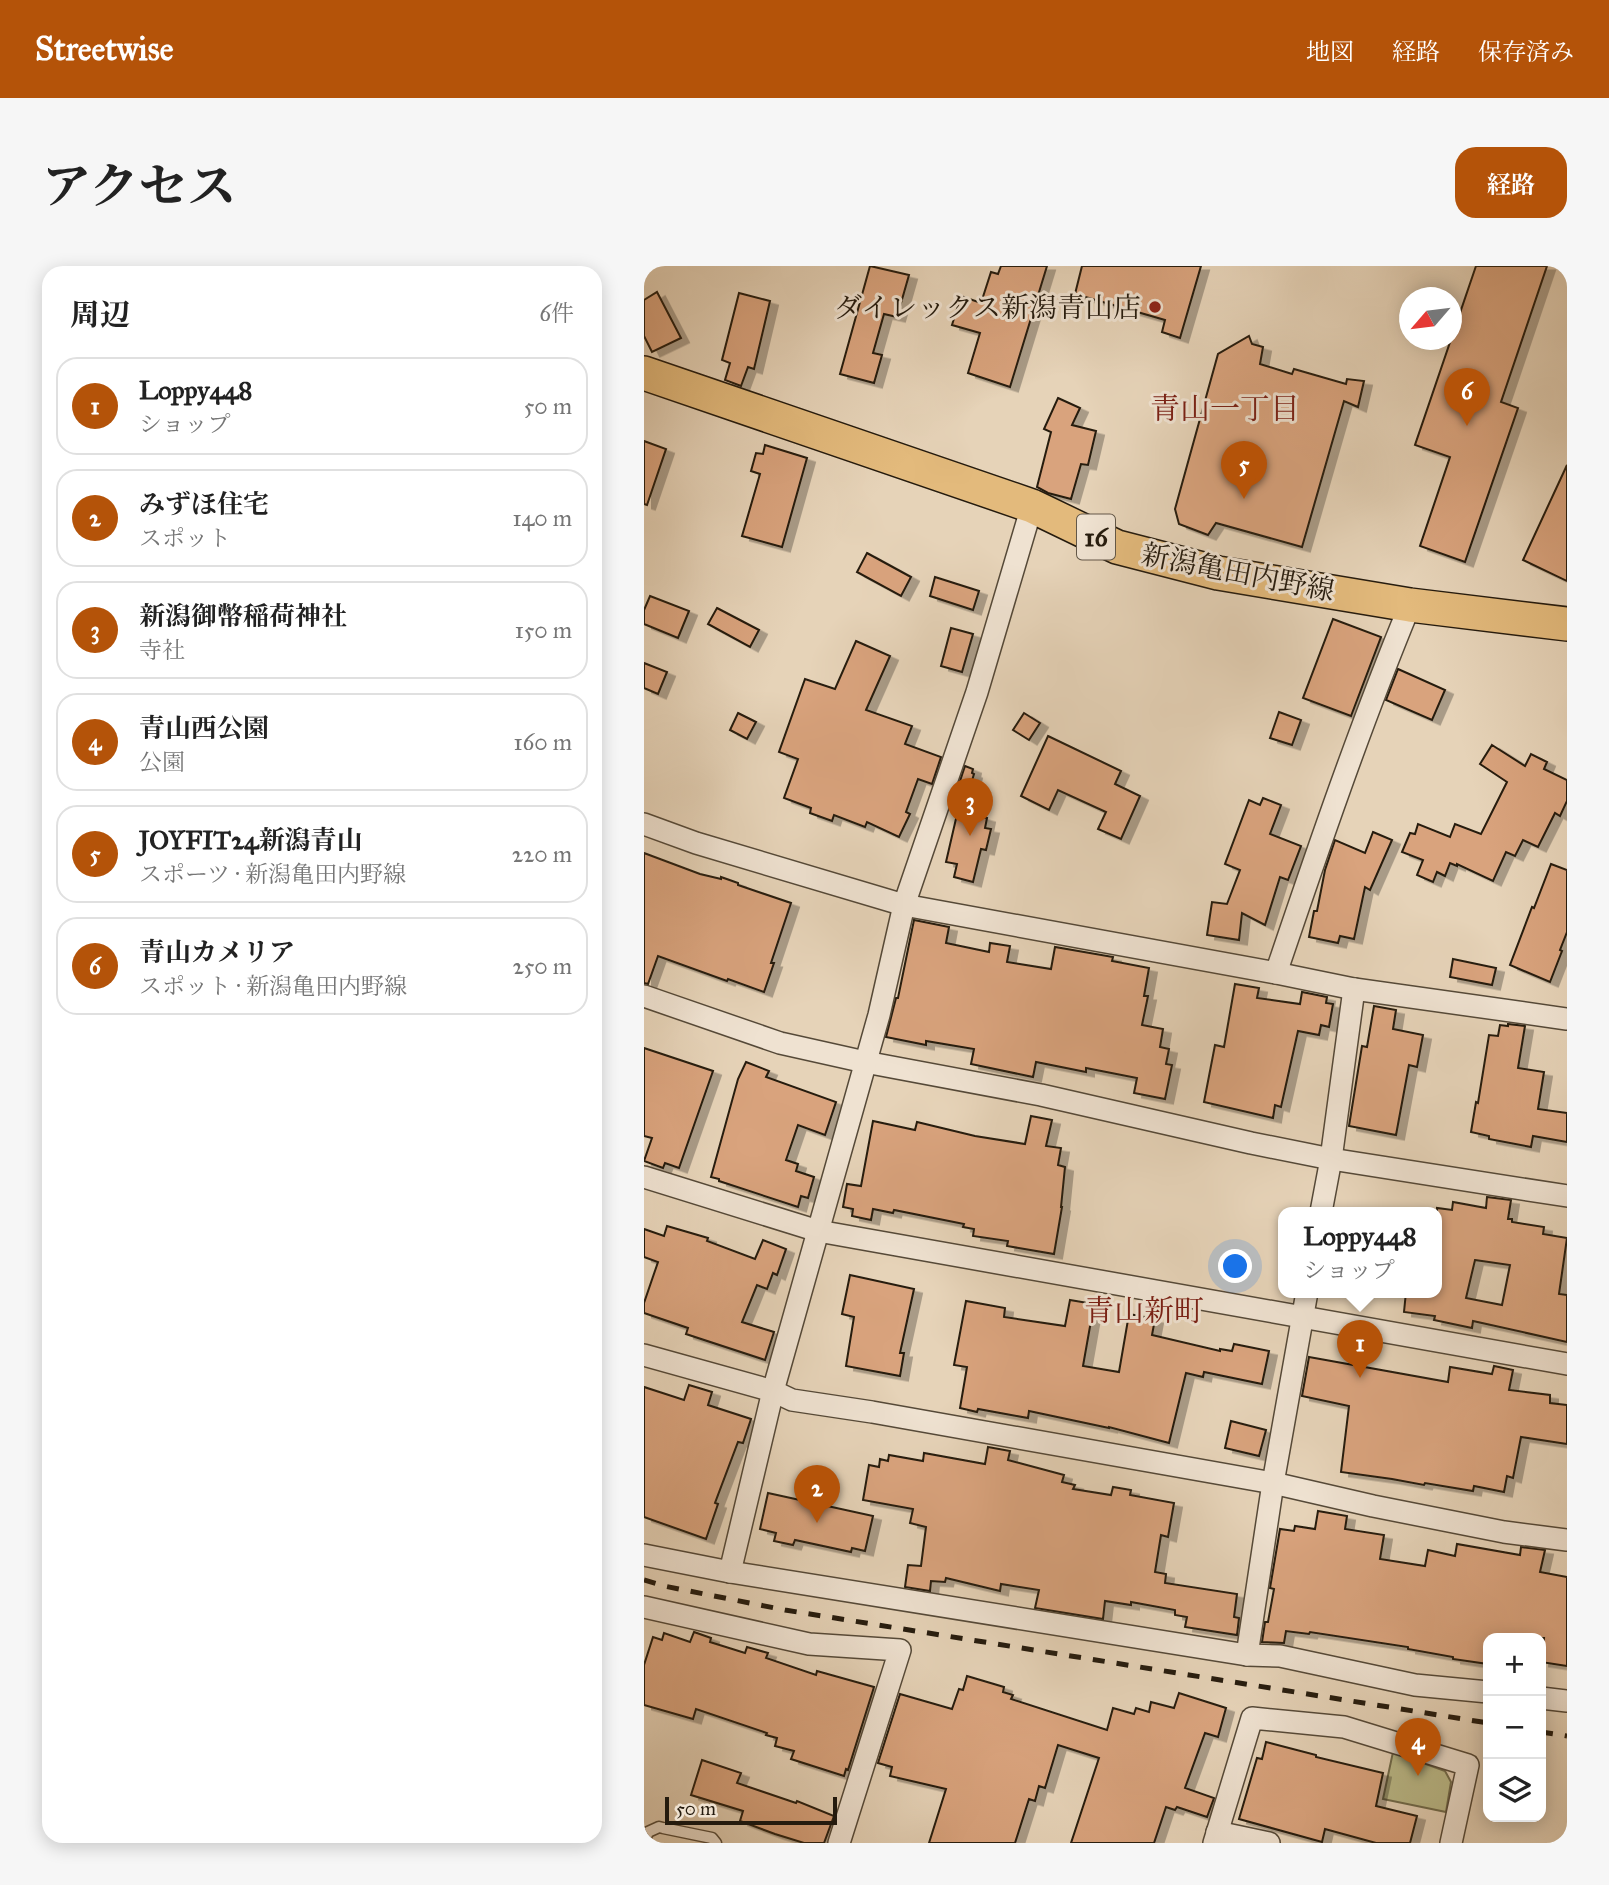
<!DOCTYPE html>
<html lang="ja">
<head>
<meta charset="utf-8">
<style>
  body { margin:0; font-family:"IM FELL Great Primer","Noto Serif JP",serif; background:#f6f6f6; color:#222 }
  .controls { position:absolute; right:21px; bottom:21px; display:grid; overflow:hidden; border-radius:14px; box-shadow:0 4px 18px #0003 }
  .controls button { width:63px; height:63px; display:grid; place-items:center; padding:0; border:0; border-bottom:2px solid #e0e0e0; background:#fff; color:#222; font:35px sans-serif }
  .compass { position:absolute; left:755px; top:21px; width:63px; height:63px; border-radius:50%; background:#fff; box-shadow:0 4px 18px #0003; rotate:242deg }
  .scale { position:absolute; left:21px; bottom:18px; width:172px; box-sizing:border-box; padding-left:7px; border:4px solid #251b0e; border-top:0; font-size:19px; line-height:24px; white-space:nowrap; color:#251b0e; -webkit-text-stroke:5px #efe2d1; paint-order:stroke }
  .you { position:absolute; left:592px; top:1001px; width:24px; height:24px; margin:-18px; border:5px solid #fff; border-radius:50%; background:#1a73e8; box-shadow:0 0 0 10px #1a73e833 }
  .badge { display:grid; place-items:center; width:46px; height:46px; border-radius:50%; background:#b45309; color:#fff; font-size:23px; font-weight:700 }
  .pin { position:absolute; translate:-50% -58px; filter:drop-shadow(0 2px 4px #0008) }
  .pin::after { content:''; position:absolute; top:37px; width:24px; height:21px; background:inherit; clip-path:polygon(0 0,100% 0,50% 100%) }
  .popup { position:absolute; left:634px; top:941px; width:164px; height:91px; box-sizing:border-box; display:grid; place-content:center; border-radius:14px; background:#fff; filter:drop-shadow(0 2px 5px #0005); font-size:23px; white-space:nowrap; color:#767676 }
  .popup b { font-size:26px; color:#222 }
  .popup::after { content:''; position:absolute; left:50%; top:100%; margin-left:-14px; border:14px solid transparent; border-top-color:#fff }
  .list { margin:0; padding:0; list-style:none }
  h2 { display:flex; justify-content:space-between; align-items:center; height:91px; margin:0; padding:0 28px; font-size:30px }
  h2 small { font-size:23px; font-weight:400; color:#767676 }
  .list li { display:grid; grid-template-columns:46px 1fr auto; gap:21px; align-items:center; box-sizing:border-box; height:98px; margin:0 14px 14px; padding:0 14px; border:2px solid #e0e0e0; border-radius:21px }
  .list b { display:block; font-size:26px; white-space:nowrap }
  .list p { margin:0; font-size:23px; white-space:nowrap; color:#767676 }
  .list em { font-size:23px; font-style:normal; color:#767676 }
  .icon { flex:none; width:38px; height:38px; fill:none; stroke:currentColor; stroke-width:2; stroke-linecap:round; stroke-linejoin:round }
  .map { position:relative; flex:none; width:923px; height:1577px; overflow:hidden; border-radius:21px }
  header { display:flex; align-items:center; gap:42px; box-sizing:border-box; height:98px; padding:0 35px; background:#b45309; color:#fff }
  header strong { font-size:33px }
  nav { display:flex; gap:38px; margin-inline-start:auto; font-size:24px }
  .intro { display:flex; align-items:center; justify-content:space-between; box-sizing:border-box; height:168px; padding:0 42px }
  h1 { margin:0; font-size:49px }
  .button { padding:18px 32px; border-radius:21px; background:#b45309; color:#fff; font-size:24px; font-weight:700 }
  main { display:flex; gap:42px; padding:0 42px }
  aside { flex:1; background:#fff; border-radius:21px; box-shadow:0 4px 18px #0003 }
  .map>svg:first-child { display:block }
</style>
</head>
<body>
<header>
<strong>Streetwise</strong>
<nav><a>地図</a><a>経路</a><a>保存済み</a></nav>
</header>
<div class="intro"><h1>アクセス</h1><a class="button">経路</a></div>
<main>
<aside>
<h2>周辺<small>6件</small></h2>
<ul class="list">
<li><span class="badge">1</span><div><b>Loppy448</b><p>ショップ</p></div><em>50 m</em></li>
<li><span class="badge">2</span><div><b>みずほ住宅</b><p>スポット</p></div><em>140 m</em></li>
<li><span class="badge">3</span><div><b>新潟御幣稲荷神社</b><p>寺社</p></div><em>150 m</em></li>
<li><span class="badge">4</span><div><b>青山西公園</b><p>公園</p></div><em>160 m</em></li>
<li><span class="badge">5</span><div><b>JOYFIT24新潟青山</b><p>スポーツ · 新潟亀田内野線</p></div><em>220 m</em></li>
<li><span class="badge">6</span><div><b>青山カメリア</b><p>スポット · 新潟亀田内野線</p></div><em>250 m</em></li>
</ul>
</aside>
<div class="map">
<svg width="923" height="1577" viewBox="0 0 923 1577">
  <defs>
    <filter id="shadow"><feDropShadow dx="8" dy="4.5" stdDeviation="0" flood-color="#0004"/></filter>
  </defs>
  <rect width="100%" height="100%" fill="#e6d3b8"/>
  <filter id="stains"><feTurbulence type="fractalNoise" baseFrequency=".00286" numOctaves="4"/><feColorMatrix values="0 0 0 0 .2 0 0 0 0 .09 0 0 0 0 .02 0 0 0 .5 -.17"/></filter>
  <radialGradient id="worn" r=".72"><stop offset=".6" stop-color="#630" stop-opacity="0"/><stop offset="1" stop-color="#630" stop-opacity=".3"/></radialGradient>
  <!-- green -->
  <polygon fill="#bbbb8a" stroke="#706b4c" stroke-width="2" points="749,1486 801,1505 807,1516 802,1546 739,1533"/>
  <!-- building -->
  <g fill="#d9a37d" stroke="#251b0e" stroke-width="2" fill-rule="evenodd" filter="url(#shadow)">
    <polygon points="226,0 265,9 253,51 240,48 229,87 238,89 230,117 196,108"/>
    <polygon points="357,0 403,0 366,121 324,107 336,67 308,59 317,30 337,37 347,6 354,8"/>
    <polygon points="438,0 557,0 536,72 518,66 521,54 431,28"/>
    <polygon points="832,0 903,0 857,136 874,142 821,296 776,280 806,191 771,179"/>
    <polygon points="13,26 37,72 8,86 0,70 0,34"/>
    <polygon points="95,27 126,35 110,103 104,101 97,120 81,114 86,97 78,94"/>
    <polygon points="605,70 608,78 619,81 616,98 648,108 650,103 702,118 703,113 720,115 714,141 700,135 658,281 572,257 564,269 535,258 531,243 574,88"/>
    <polygon points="414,132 436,142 428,159 452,165 444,199 437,198 427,233 404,227 393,221 407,166 400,163"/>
    <polygon points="0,175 22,183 3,239 0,238"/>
    <polygon points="121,179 163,192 138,281 98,270 116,208 107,205 112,187 119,188"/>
    <polygon points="923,199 923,315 879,294"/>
    <polygon points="223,287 267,311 257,330 213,306"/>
    <polygon points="291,311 335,325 329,344 286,330"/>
    <polygon points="6,330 45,345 34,372 0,358 0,344"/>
    <polygon points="73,342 115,364 106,381 64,358"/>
    <polygon points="689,353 737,371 707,450 659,432"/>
    <polygon points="307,362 329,368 318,406 297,400"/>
    <polygon points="212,375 246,390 222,444 268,460 261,478 297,491 288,518 274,513 262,546 266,548 255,571 223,556 221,561 190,549 188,555 166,547 167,542 140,532 154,493 135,486 161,413 191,423"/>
    <polygon points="0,397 23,406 14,428 0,422"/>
    <polygon points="754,403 801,424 788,454 742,434"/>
    <polygon points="635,446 657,454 648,479 626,472"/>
    <polygon points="94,447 112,456 103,473 86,464"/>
    <polygon points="380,447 396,457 385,474 369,464"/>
    <polygon points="404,470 477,505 471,518 496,530 477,573 454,563 462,546 414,524 405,544 377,530"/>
    <polygon points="848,479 881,500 887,488 903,496 900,503 923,514 923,535 916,550 911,547 894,581 879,574 871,590 862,586 849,615 813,598 813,600 806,597 801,610 793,606 789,616 773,609 779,594 758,586 766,567 771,568 774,558 806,571 811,558 837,568 863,516 836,498"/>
    <polygon points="321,500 329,503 328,507 330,508 323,531 312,527"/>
    <polygon points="619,532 637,539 626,568 657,580 644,614 636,611 621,659 598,647 595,674 563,669 568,636 583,638 596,604 581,598 605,534 616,539"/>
    <polygon points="314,544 343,552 341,562 347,563 342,584 337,583 329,616 310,611 313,598 302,596"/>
    <polygon points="729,566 748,574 726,624 721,621 710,673 696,670 694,677 665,671 670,645 673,645 681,604 691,574 721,587"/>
    <polygon points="0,587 56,608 77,613 77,611 94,617 94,619 147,637 127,697 130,697 120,726 84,713 83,715 14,690 4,718 0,717"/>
    <polygon points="907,598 923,604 923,666 916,684 918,685 906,716 866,699 888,641 890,642"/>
    <polygon points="270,654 305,661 302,677 345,686 346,677 366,680 363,696 407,703 411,681 469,691 468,695 505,702 500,730 504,730 498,759 519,763 516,781 525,783 522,798 528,799 521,833 490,827 493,812 442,802 442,806 392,796 389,811 327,798 330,783 282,775 282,779 242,771 252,732 254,732"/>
    <polygon points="809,693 852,702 848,719 806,711"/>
    <polygon points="591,718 615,722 613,732 656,738 658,726 683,731 682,737 689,738 685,761 677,759 675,769 654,765 637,841 631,839 629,852 560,836 571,779 580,781"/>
    <polygon points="730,740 752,744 749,763 779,769 773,801 765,799 752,869 705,860 718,780 723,781"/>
    <polygon points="864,758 881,760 874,802 900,806 894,843 923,847 923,876 889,870 887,881 845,873 845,870 827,866 832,836 834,837 845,769 854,770 856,759 864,760"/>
    <polygon points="0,782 69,805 35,902 21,897 19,902 0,895 8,872 0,870"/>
    <polygon points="102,796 125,805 122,811 192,836 181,869 154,859 142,894 154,898 152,905 170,911 164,932 157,930 154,941 75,915 75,913 67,911 94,813"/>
    <polygon points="387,850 408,854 402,880 417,882 414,899 421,901 417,941 418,941 410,988 363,980 364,975 329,970 330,963 319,961 320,958 250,944 249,947 229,943 227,954 208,950 209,943 199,941 203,918 217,920 229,855 271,864 273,856 331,870 381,878"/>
    <path d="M843 931 867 934 864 953H868V956L900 961 899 968 923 972 915 1028 923 1029V1076L829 1055 828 1062 790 1054 791 1050 760 1046 762 1026H793V942L808 944 809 936 842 942ZM831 994 866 999 858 1039 822 1032Z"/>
    <polygon points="23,960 64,972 63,975 111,993 119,974 142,983 133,1009 129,1007 123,1023 113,1019 98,1056 130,1066 121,1094 42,1068 44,1062 0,1047 0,1037 14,996 0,991 0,963 20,970"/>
    <polygon points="206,1009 270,1023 256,1087 260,1087 256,1110 202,1100 210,1051 198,1048"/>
    <polygon points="426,1034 450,1038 439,1100 475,1106 485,1048 511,1053 508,1069 576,1085 576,1083 588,1085 590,1078 625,1085 618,1118 560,1106 559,1111 542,1107 525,1177 465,1161 465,1162 385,1145 384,1152 334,1143 333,1146 316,1142 323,1101 310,1099 322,1035 361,1042 360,1051 421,1060"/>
    <polygon points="665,1091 804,1116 806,1101 848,1108 850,1100 869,1104 865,1124 906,1129 906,1137 923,1139 923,1178 877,1171 869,1212 863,1210 860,1226 830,1220 829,1225 781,1217 780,1219 748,1213 697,1206 705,1140 658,1130"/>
    <polygon points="45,1119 68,1126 64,1139 107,1153 99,1177 94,1176 71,1237 74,1238 62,1273 0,1251 0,1121 40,1134"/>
    <polygon points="587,1155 622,1164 615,1190 581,1182"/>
    <polygon points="344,1181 366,1185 364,1194 420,1209 418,1216 431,1219 429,1223 467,1229 469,1221 487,1224 486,1229 530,1237 524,1271 517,1269 511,1306 522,1308 521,1317 593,1328 590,1351 595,1352 593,1369 541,1361 543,1351 531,1349 531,1344 487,1336 487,1339 461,1335 459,1353 391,1342 395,1324 357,1318 356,1325 302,1312 301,1316 287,1315 286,1325 261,1321 264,1299 277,1300 282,1261 266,1257 269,1243 219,1234 225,1199 235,1201 236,1193 244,1195 245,1189 279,1195 280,1187 341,1198"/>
    <polygon points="124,1227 229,1250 221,1285 208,1282 207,1286 151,1274 149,1279 130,1275 132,1267 116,1263"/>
    <polygon points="674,1245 703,1250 701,1263 740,1269 736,1293 781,1300 784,1284 811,1290 813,1278 876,1289 877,1281 901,1284 896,1306 923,1311 923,1400 897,1396 900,1372 844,1372 844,1398 809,1393 809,1391 764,1383 764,1381 666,1366 665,1368 642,1365 640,1377 618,1376 621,1356 624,1356 630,1323 626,1322 636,1263 650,1265 651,1260 671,1263"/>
    <polygon points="50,1366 67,1372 66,1376 101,1387 103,1381 124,1387 122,1392 172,1409 173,1405 230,1421 204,1504 202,1503 200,1510 147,1493 150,1485 131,1480 133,1472 122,1469 123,1467 52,1443 49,1453 0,1439 0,1399 9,1371 18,1374 20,1367 46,1376"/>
    <polygon points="323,1410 360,1421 359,1426 369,1429 367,1433 463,1464 469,1442 490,1448 492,1442 505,1446 507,1436 530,1442 535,1427 582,1442 574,1471 561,1467 541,1522 570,1532 563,1551 533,1541 531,1544 522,1541 510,1577 427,1577 455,1492 414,1479 401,1522 395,1520 391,1535 385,1533 371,1577 285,1577 302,1523 246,1510 248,1501 234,1497 256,1428 308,1443 315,1423 319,1424"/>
    <polygon points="622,1476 672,1489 672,1491 739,1507 732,1540 773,1550 766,1577 732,1577 681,1563 678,1576 595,1553 613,1492 618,1493"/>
    <polygon points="58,1494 97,1507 93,1517 152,1537 153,1535 190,1550 180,1577 160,1577 131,1568 96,1555 99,1545 47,1529"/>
  </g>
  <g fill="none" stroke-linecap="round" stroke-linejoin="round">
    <!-- lane casing -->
    <g stroke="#554938" stroke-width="13">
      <polyline id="lane" points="0,1576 4,1566 15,1561 19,1562 68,1572 72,1577"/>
    </g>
    <!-- street casing -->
    <g stroke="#554938" stroke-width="24">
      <g id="street">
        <polyline points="0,558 52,577 260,639 632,707 710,723 923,753"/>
        <path d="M632 707C674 583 716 460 766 339"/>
        <polyline points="0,730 136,777 221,796 397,829 607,877 687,893 923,930"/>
        <polyline points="0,911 174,965 923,1098"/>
        <polyline points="677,946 687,893 710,723"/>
        <polyline points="0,1089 129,1125 148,1134 228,1146 629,1217 729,1240 860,1266 923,1274"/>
        <polyline points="0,1289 86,1306 603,1389 636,1390 771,1419 844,1426"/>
        <polyline points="86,1306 129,1125 235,749 260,639 333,426 388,240"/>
        <polyline points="0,1341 165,1378 256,1384 195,1577"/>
        <polyline points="603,1389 629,1217 663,1026"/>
        <polyline points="897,1432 923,1435"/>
        <polyline points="573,1566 625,1577"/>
        <polyline points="570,1577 608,1452 700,1461 824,1499 807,1577"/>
      </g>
    </g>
    <!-- primary casing -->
    <g stroke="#251b0e" stroke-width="36">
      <polyline id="primary" points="0,107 388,240 473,281 574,307 766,339 923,358"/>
    </g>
    <!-- lane -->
    <use href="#lane" stroke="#efe2d1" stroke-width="10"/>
    <!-- street -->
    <use href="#street" stroke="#efe2d1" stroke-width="21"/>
    <!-- primary -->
    <use href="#primary" stroke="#e3ba7c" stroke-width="33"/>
    <!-- rail -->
    <g stroke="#251b0e" stroke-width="5" stroke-dasharray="12 12" stroke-linecap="butt">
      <polyline points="0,1314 20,1320 141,1344 844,1457"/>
      <polyline points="897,1466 923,1470"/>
    </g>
  </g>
  <!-- markers -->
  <circle fill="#8f2418" stroke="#efe2d1" stroke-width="2.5" cx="511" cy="41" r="7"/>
  <g text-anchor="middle" stroke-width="6" stroke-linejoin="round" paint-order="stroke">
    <!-- shield labels -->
    <rect fill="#efe2d1" stroke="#625748" stroke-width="2" x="433" y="248.5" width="38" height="45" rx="5"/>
    <g font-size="26" font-weight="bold" fill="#251b0e">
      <text x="452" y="280">16</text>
    </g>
    <!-- poi labels -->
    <g font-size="28" fill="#251b0e" stroke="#efe2d1" text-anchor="end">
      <text x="497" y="51">ダイレックス新潟青山店</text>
    </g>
    <!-- street labels -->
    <g font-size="28" fill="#251b0e" stroke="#efe2d1">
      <text transform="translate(594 306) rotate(11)" y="10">新潟亀田内野線</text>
    </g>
    <!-- neighbourhood labels -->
    <g font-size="30" fill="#7a1f14" stroke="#efe2d1">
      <text x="581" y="153">青山一丁目</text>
      <text x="500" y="1055">青山新町</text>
    </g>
  </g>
  <rect width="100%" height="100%" filter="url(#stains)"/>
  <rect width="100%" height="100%" fill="url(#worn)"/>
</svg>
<div class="controls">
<button>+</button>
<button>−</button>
<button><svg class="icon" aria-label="layers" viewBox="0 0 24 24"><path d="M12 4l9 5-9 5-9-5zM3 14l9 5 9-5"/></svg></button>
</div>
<svg class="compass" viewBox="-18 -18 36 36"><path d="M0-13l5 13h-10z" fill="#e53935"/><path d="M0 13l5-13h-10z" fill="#767676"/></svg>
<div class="scale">50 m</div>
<div class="you"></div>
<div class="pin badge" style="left:716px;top:1112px">1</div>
<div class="popup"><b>Loppy448</b>ショップ</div>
<div class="pin badge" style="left:173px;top:1257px">2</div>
<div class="pin badge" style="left:326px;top:570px">3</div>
<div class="pin badge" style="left:774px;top:1510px">4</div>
<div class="pin badge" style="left:600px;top:233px">5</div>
<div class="pin badge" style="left:823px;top:160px">6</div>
</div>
</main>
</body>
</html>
